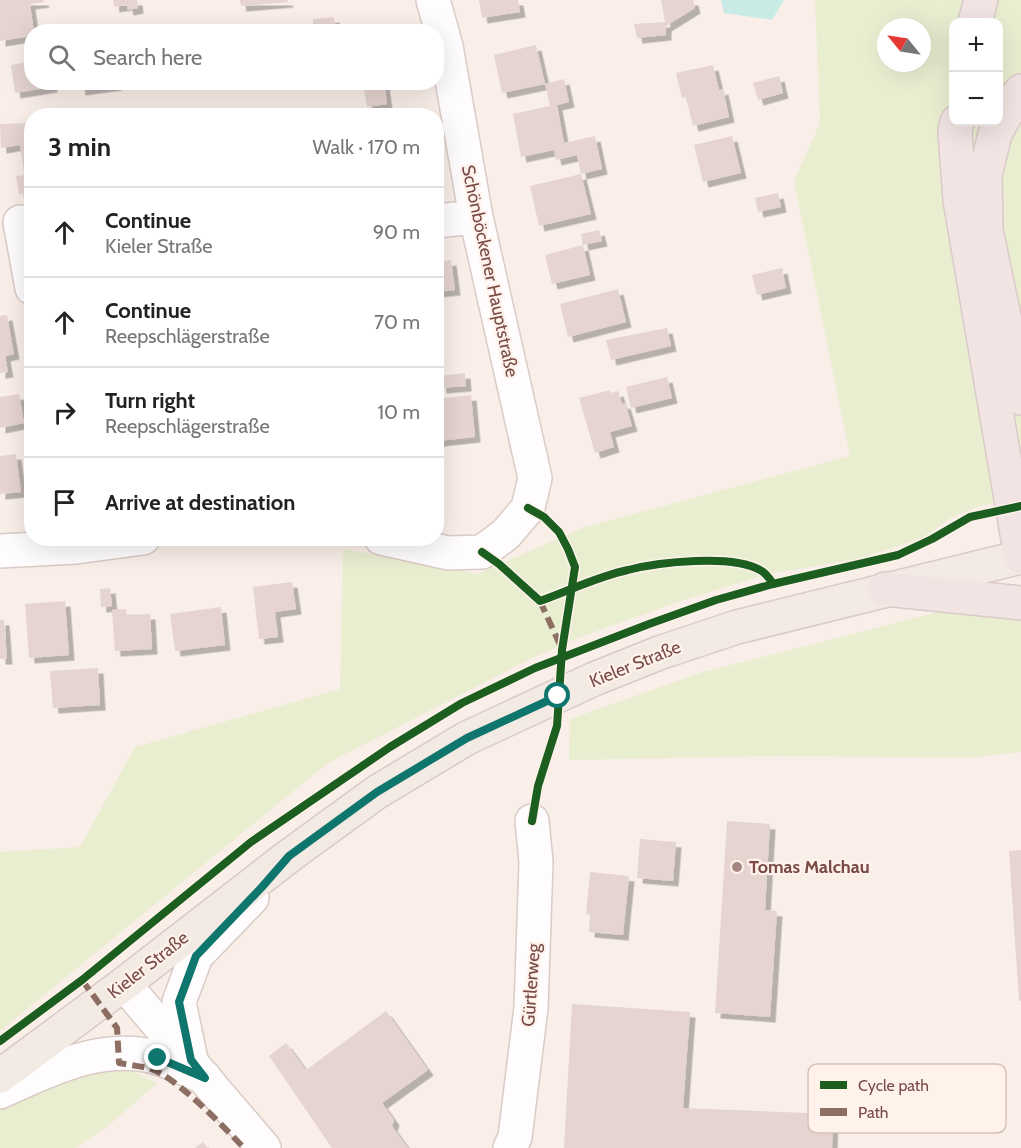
<!DOCTYPE html>
<html lang="en">
<head>
<meta charset="utf-8">
<style>
  body { margin:0; font-family:Cabin,sans-serif; background:#f6f6f6; color:#222 }
  .controls { position:absolute; right:18px; top:18px; display:grid; overflow:hidden; border-radius:12px; box-shadow:0 6px 24px #0002 }
  .controls button { width:54px; height:54px; display:grid; place-items:center; padding:0; border:0; border-bottom:2px solid #e0e0e0; background:#fff; color:#222; font:30px sans-serif }
  .compass { position:absolute; left:877px; top:18px; width:54px; height:54px; border-radius:50%; background:#fff; box-shadow:0 6px 24px #0002; rotate:300deg }
  .stop { position:absolute; width:18px; height:18px; margin:-14px; border:4px solid #0f766e; border-radius:50%; background:#fff }
  .stop.end { background:#0f766e; border-color:#fff; box-shadow:0 2px 6px #0008 }
  .list { margin:0; padding:0; list-style:none }
  h2 { display:flex; justify-content:space-between; align-items:center; height:78px; margin:0; padding:0 24px; font-size:26px }
  h2 small { font-size:20px; font-weight:400; color:#767676 }
  .list li { display:grid; grid-template-columns:39px 1fr auto; gap:18px; align-items:center; box-sizing:border-box; height:90px; padding:0 24px; border-top:2px solid #e0e0e0 }
  .list b { display:block; font-size:22px; white-space:nowrap }
  .list p { margin:0; font-size:20px; white-space:nowrap; color:#767676 }
  .list em { font-size:20px; font-style:normal; color:#767676 }
  .icon { flex:none; width:33px; height:33px; fill:none; stroke:currentColor; stroke-width:2; stroke-linecap:round; stroke-linejoin:round }
  .map { position:relative; flex:none; width:1021px; height:1148px; overflow:hidden }
  .search { position:absolute; background:#fff; box-shadow:0 6px 24px #0002; left:24px; top:24px; width:420px; height:66px; display:flex; align-items:center; gap:15px; box-sizing:border-box; padding:0 21px; border-radius:24px; color:#767676; font-size:22px }
  .panel { position:absolute; background:#fff; box-shadow:0 6px 24px #0002; left:24px; top:108px; width:420px; height:438px; border-radius:24px }
  .map>svg:first-child { display:block }
</style>
</head>
<body>
<div class="map">
<svg width="1021" height="1148" viewBox="0 0 1021 1148">
  <defs>
    <filter id="shadow"><feDropShadow dx="5.5" dy="5.5" stdDeviation="0" flood-color="#0004"/></filter>
  </defs>
  <rect width="100%" height="100%" fill="#f9eee8"/>
  <!-- green -->
  <g fill="#eaeed1" fill-rule="evenodd">
    <path d="M815 0H1021V496L977 507 951 518 922 538 858 559 768 574 681 601 583 636 532 658 328 763 0 1031V852L80 847 135 747 340 689 343 549 477 574 585 527 850 456 794 181 820 123ZM954 22H998V122H954ZM886 27H922V63H886Z"/>
    <polygon points="1021,591 1021,752 969,758 781,756 569,760 570,719 703,672"/>
    <polygon points="105,1065 132,1071 157,1083 108,1126 75,1148 0,1148 0,1109 72,1073"/>
  </g>
  <!-- water -->
  <polygon fill="#c9ebe5" points="721,0 784,0 772,20 724,13"/>
  <!-- building -->
  <g fill="#e5d4d0" filter="url(#shadow)">
    <polygon points="0,0 43,0 44,2 30,4 34,32 32,32 32,36 0,41"/>
    <polygon points="113,0 137,0 138,8 128,10 127,5 114,7"/>
    <polygon points="240,0 287,0 288,2 241,6"/>
    <polygon points="479,0 518,0 520,12 482,18"/>
    <polygon points="661,0 693,0 695,8 666,26 666,35 637,38 634,24 665,22"/>
    <polygon points="334,17 335,32 313,32 313,19"/>
    <polygon points="391,26 391,32 349,32 349,29"/>
    <polygon points="536,45 545,84 502,93 494,55"/>
    <polygon points="32,61 32,82 51,82 52,87 15,93 11,65"/>
    <polygon points="713,65 719,90 723,89 729,117 693,126 686,97 682,98 676,73"/>
    <polygon points="779,76 783,93 758,100 753,83"/>
    <polygon points="564,79 569,102 557,105 564,143 595,136 602,169 581,174 577,155 556,160 554,150 521,157 513,114 550,106 545,84"/>
    <polygon points="79,82 117,82 117,85 80,90"/>
    <polygon points="384,82 387,104 367,107 363,83"/>
    <polygon points="274,108 275,116 231,116 231,114"/>
    <polygon points="415,108 416,116 379,116 379,114"/>
    <polygon points="32,123 32,172 24,173 20,145 1,148 0,124"/>
    <polygon points="732,136 741,173 703,182 694,145"/>
    <polygon points="581,174 591,214 539,226 530,186"/>
    <polygon points="27,175 29,193 19,194 16,176"/>
    <polygon points="778,193 781,207 758,212 755,198"/>
    <polygon points="599,230 602,241 583,245 581,234"/>
    <polygon points="583,245 590,275 552,284 545,255"/>
    <polygon points="451,260 455,290 436,292 436,262"/>
    <polygon points="782,268 786,288 757,295 752,275"/>
    <polygon points="618,289 626,322 568,337 560,304"/>
    <polygon points="7,315 14,354 5,356 8,372 0,373 0,316"/>
    <polygon points="667,328 671,346 611,360 606,340"/>
    <polygon points="465,373 466,386 441,388 440,376"/>
    <polygon points="667,377 672,398 631,408 626,387"/>
    <polygon points="610,390 610,393 618,391 622,404 625,403 632,426 610,432 614,447 595,453 579,398"/>
    <polygon points="19,394 24,423 0,428 0,397"/>
    <polygon points="471,395 475,437 438,441 436,399"/>
    <polygon points="16,454 21,492 0,494 0,456"/>
    <polygon points="292,582 296,609 275,612 278,637 259,639 253,587"/>
    <polygon points="110,588 112,606 101,607 100,589"/>
    <polygon points="65,601 69,655 29,658 25,604"/>
    <polygon points="221,607 225,645 175,651 170,614"/>
    <polygon points="126,609 127,615 150,614 152,649 115,651 112,610"/>
    <polygon points="0,620 4,620 7,659 0,659"/>
    <polygon points="98,668 100,705 53,708 50,671"/>
    <polygon points="727,821 770,824 765,910 777,911 770,1017 715,1013"/>
    <polygon points="640,839 676,842 673,881 637,878"/>
    <polygon points="1021,850 1021,1001 1019,1001 1009,851"/>
    <polygon points="590,872 629,876 623,935 589,932 590,915 586,914"/>
    <polygon points="572,1004 690,1012 683,1108 833,1114 832,1148 564,1148"/>
    <polygon points="386,1011 428,1070 382,1103 394,1120 392,1126 408,1148 332,1148 269,1056 286,1043 306,1070"/>
    <polygon points="203,1142 208,1148 195,1148"/>
  </g>
  <g fill="none" stroke-linecap="round" stroke-linejoin="round">
    <!-- minor casing -->
    <g stroke="#dacbc6" stroke-width="36">
      <g id="minor">
        <polyline points="436,221 476,217"/>
        <polyline points="20,222 32,288"/>
        <polyline points="381,538 448,553 482,552 506,534 528,508 535,478 476,217 446,46 433,0"/>
        <polyline points="0,551 76,547 143,538"/>
        <polyline points="124,984 264,1148"/>
        <polyline points="191,1060 179,1002 196,956 252,898"/>
        <path d="M0 1092C49 1070 102 1042 158 1058 174 1063 190 1071 205 1078"/>
        <polyline points="510,1148 515,1137 531,1008 536,862 532,821"/>
      </g>
    </g>
    <!-- major casing -->
    <g stroke="#dacac8" stroke-width="36">
      <polyline id="major" points="0,1076 124,984 289,856 377,792 467,738 594,679 659,653 737,627 1021,557"/>
    </g>
    <!-- highway casing -->
    <g stroke="#dacac8" stroke-width="36">
      <g id="highway">
        <polyline points="975,22 981,0"/>
        <polyline points="1021,91 1013,101 995,134 985,175 986,230 1021,398"/>
        <polyline points="957,122 955,132 960,200 1021,557"/>
        <polyline points="885,589 1021,603"/>
      </g>
    </g>
    <!-- minor -->
    <use href="#minor" stroke="#fefcfc" stroke-width="33"/>
    <!-- major -->
    <use href="#major" stroke="#f3eae4" stroke-width="33"/>
    <!-- highway -->
    <use href="#highway" stroke="#f2e4e3" stroke-width="33"/>
    <!-- quiet -->
    <g stroke="#8d6e63" stroke-width="6" stroke-dasharray="12 6" stroke-linecap="butt">
      <polyline points="540,601 561,647"/>
      <path d="M82 980 117 1028 119 1063C129 1065 141 1066 151 1069 176 1077 225 1128 244 1148"/>
    </g>
    <!-- cycleway casing -->
    <g stroke="#fff2eb" stroke-width="11">
      <g id="cycleway">
        <polyline points="528,508 544,517 559,532 568,549 575,567 562,650 557,726 538,786 532,821"/>
        <path d="M482 552 499 564 540 601C568 591 599 576 628 570 659 562 732 554 760 570 766 573 770 579 773 584"/>
        <polyline points="0,1041 82,980 251,842 390,747 462,703 535,668 649,624 716,600 773,584 898,555 932,539 970,517 1021,506"/>
      </g>
    </g>
    <!-- cycleway -->
    <use href="#cycleway" stroke="#1b5e20" stroke-width="8"/>
  </g>
  <g fill="none" stroke-linecap="round" stroke-linejoin="round">
    <!-- route -->
    <polyline stroke="#0f766e" stroke-width="8" points="158,1058 205,1078 191,1060 179,1002 196,956 262,887 289,856 377,792 467,738 558,696"/>
  </g>
  <!-- markers -->
  <circle fill="#a6847f" stroke="#fff2eb" stroke-width="2" cx="737" cy="867" r="6"/>
  <g text-anchor="middle" stroke-width="4.5" stroke-linejoin="round" paint-order="stroke">
    <!-- street labels -->
    <g font-size="18" fill="#794b46" stroke="#fff2eb">
      <text transform="translate(490 271) rotate(78)" y="6">Schönböckener Hauptstraße</text>
      <text transform="translate(635 664) rotate(-22)" y="6">Kieler Straße</text>
      <text transform="translate(148 965) rotate(-38)" y="6">Kieler Straße</text>
      <text transform="translate(531 985) rotate(-86)" y="6">Gürtlerweg</text>
    </g>
    <!-- poi labels -->
    <g font-size="18" font-weight="bold" fill="#794b46" stroke="#fff2eb" text-anchor="start">
      <text x="749" y="873">Tomas Malchau</text>
    </g>
  </g>
  <!-- legend -->
  <rect x="808" y="1064" width="198" height="69" rx="9" fill="#fff2eb" stroke="#d7c0ba" stroke-width="1.5"/>
  <rect x="820" y="1081" width="27" height="8" fill="#1b5e20"/>
  <rect x="820" y="1108" width="27" height="8" fill="#8d6e63"/>
  <g font-size="16" fill="#794b46">
    <text x="858" y="1091">Cycle path</text>
    <text x="858" y="1118">Path</text>
  </g>
</svg>
<div class="controls">
<button>+</button>
<button>−</button>
</div>
<svg class="compass" viewBox="-18 -18 36 36"><path d="M0-13l5 13h-10z" fill="#e53935"/><path d="M0 13l5-13h-10z" fill="#767676"/></svg>
<div class="stop" style="left:558px;top:696px"></div>
<div class="stop end" style="left:158px;top:1058px"></div>
<div class="search"><svg class="icon" aria-label="search" viewBox="0 0 24 24"><circle cx="10" cy="10" r="6"/><path d="M15 15l6 6"/></svg>Search here</div>
<section class="panel">
<h2>3 min<small>Walk · 170 m</small></h2>
<ul class="list">
<li><svg class="icon" aria-label="ahead" viewBox="0 0 24 24"><path d="M12 20V5M6 11l6-6 6 6"/></svg><div><b>Continue</b><p>Kieler Straße</p></div><em>90 m</em></li>
<li><svg class="icon" aria-label="ahead" viewBox="0 0 24 24"><path d="M12 20V5M6 11l6-6 6 6"/></svg><div><b>Continue</b><p>Reepschlägerstraße</p></div><em>70 m</em></li>
<li><svg class="icon" aria-label="right" viewBox="0 0 24 24"><path d="M7 20v-9h11M14 6l5 5-5 5"/></svg><div><b>Turn right</b><p>Reepschlägerstraße</p></div><em>10 m</em></li>
<li><svg class="icon" aria-label="arrive" viewBox="0 0 24 24"><path d="M6 21V4h12l-3 4 3 4H6"/></svg><div><b>Arrive at destination</b></div></li>
</ul>
</section>
</div>
</body>
</html>
